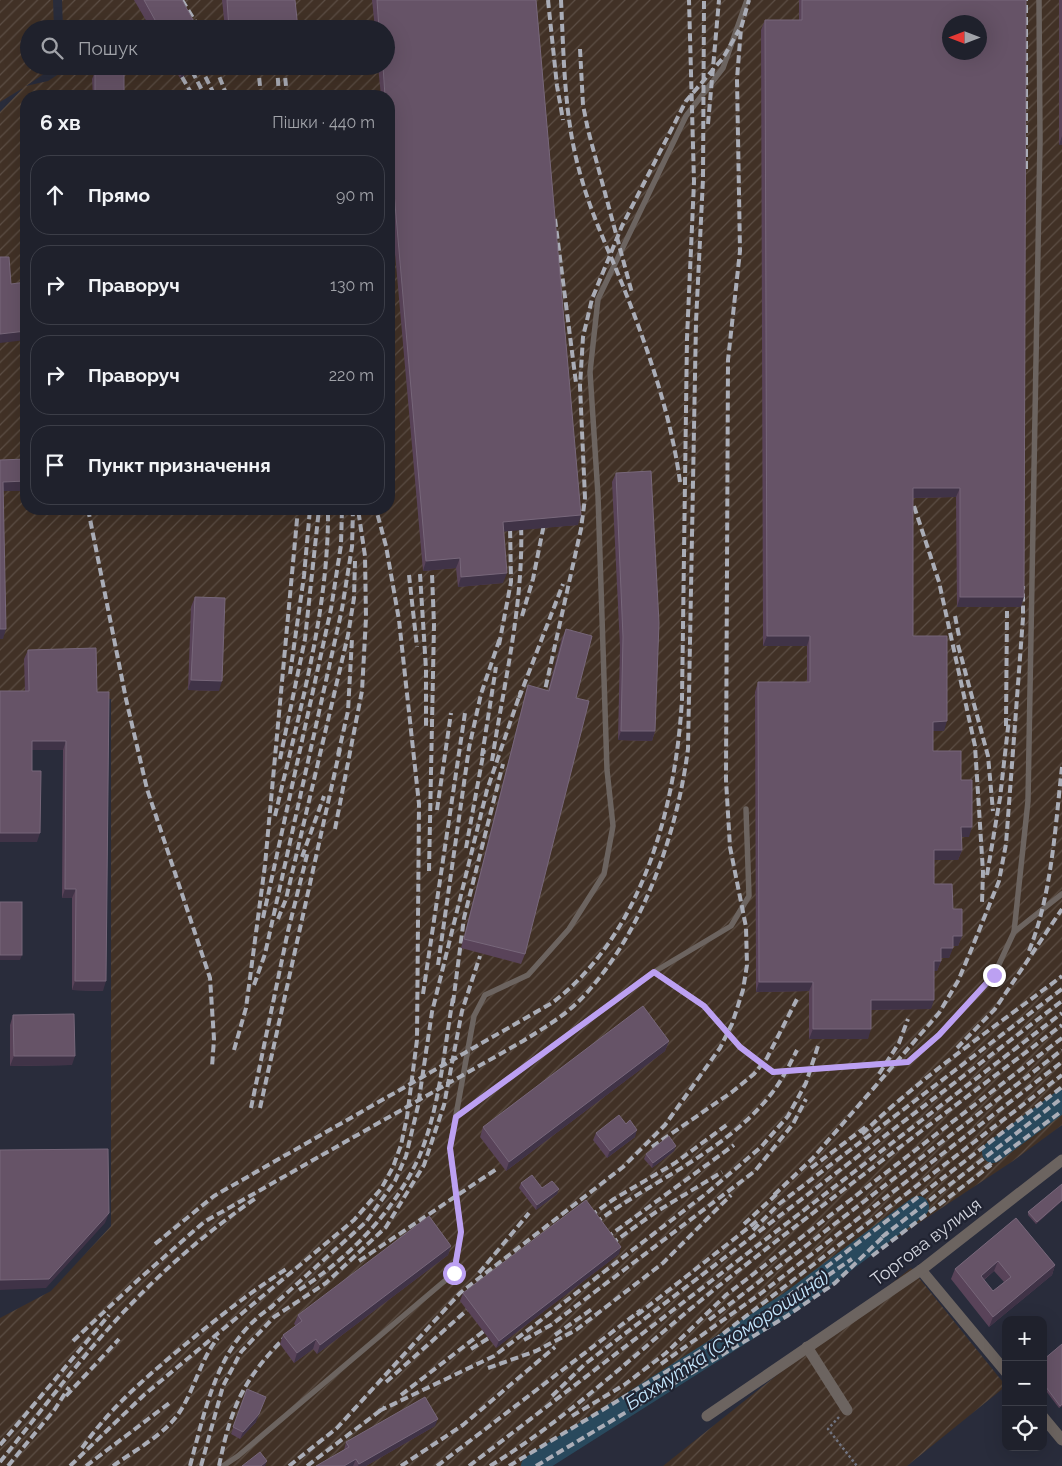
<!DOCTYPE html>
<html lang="uk">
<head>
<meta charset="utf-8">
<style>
  body { margin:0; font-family:Raleway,sans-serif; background:#2c2e38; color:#f1f3f6 }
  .controls { position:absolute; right:15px; bottom:15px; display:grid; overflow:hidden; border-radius:10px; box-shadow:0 5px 20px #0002 }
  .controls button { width:45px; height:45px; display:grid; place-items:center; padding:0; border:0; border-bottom:1px solid #3c3e48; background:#1f212c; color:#f1f3f6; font:25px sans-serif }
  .compass { position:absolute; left:942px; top:15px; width:45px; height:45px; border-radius:50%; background:#1f212c; box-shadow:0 5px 20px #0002; rotate:270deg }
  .stop { position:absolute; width:15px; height:15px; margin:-11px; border:4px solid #bca0f2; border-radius:50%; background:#fff }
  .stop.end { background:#bca0f2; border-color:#fff; box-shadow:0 1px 5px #0008 }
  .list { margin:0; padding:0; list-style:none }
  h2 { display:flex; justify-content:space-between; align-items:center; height:65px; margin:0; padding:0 20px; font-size:21px }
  h2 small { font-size:16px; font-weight:400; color:#a1a3a9 }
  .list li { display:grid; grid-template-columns:32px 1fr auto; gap:15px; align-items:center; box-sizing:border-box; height:80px; margin:0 10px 10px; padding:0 10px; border:1px solid #3c3e48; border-radius:20px }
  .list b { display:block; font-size:19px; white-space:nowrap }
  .list em { font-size:16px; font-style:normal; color:#a1a3a9 }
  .icon { flex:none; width:28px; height:28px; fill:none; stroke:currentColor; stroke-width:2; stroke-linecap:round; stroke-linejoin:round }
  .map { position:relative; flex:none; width:1062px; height:1466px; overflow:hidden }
  .search { position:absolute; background:#1f212c; box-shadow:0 5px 20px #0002; left:20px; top:20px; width:375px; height:55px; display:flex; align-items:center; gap:12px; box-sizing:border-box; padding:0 18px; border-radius:28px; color:#a1a3a9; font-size:19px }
  .panel { position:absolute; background:#1f212c; box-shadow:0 5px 20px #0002; left:20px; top:90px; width:375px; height:425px; border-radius:20px }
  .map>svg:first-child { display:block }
</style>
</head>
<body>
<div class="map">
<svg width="1062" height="1466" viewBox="0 0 1062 1466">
  <defs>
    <pattern id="industrial-furrows" width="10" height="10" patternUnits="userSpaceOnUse" patternTransform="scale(1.25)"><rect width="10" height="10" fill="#413126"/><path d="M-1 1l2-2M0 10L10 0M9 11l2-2" fill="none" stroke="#5c4e45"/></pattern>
  </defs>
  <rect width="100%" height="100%" fill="#292c3b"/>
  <!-- industrial -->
  <g fill="url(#industrial-furrows)" fill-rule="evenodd">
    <path d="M0 0H53L54 29H29V66L54 67 26 86 48 81 65 70V66H386V29H63L62 0H1062V1125L1013 1161 550 1466H0V1318L51 1291 111 1226V699L0 698V112L23 88 0 102ZM950 22H980V52H950ZM26 96H389V509H26Z"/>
    <polygon points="911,1268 1006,1386 907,1466 663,1466"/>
  </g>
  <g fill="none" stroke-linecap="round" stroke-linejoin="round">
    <!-- river -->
    <g stroke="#29495d" stroke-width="22">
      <polyline points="993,1152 1062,1101"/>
      <polyline points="532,1466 789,1303 918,1207"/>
    </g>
    <!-- path -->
    <polyline stroke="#707380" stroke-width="2.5" stroke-dasharray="2.5 2.5" stroke-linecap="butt" points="839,1417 828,1429 857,1466"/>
    <!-- service -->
    <g stroke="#6c6460" stroke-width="5.5">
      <polyline points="1014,932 1062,894"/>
      <polyline points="654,972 704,1006 740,1047 773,1072 908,1062 939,1035 994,975 1014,932 1028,801 1040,140 1039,0"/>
      <polyline points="456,1117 654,972 731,926 749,896 746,809"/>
      <polyline points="223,1466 238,1456 454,1273 461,1232 450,1148 474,1016 485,995 528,975 569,929 604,874 613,826 607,770 598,495 590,372 598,299 686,116 723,68 747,0"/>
    </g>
    <!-- minor -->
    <g stroke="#6c6460" stroke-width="11">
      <polyline points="921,1270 1006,1372"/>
      <polyline points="807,1347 847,1410"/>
      <polyline points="707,1416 921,1270 1062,1160"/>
      <polyline points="1043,1417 1062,1440"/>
    </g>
    <!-- rail -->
    <g stroke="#aaadb7" stroke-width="4" stroke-dasharray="8 4" stroke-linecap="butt">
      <polyline points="182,0 200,29"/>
      <polyline points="548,0 557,86 563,120"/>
      <path d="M561 0C564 60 564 122 582 180 592 216 609 251 623 286 648 349 671 415 680 482"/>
      <polyline points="580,49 583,105 588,130 632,293"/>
      <polyline points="200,66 215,96"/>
      <polyline points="215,66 227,96"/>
      <polyline points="258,66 261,96"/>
      <polyline points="277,66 279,96"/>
      <polyline points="284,66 287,96"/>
      <polyline points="192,71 205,96"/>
      <polyline points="182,77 193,96"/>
      <polyline points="708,124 719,0"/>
      <polyline points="1026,169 1026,0"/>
      <polyline points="24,195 26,212"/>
      <polyline points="555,219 576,383"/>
      <polyline points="914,506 939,582 975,746 983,872 982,903"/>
      <polyline points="88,509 126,699 147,789 210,978 214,1039 212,1067"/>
      <polyline points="420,574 426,669 426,728"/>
      <polyline points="409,575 417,647"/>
      <polyline points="522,616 533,579 545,519"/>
      <polyline points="955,616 959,636"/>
      <polyline points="499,645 511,582 510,524"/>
      <polyline points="958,645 988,756 993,811"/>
      <polyline points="290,674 304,576 310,509"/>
      <polyline points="519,698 563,584"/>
      <polyline points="543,699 581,529 585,498 580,386 583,337 592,299 622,226 686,101 723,58 739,30"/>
      <polyline points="1006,726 1007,611"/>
      <polyline points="338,755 348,711 352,639"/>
      <polyline points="482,756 496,667"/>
      <polyline points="280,759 305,639 319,509"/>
      <path d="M492 761C504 682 524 604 521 523"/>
      <polyline points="437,810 451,713"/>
      <path d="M275 816C298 716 329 612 328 509"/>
      <polyline points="335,829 362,691 366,618 365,556 358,509"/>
      <polyline points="466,848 484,750"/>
      <polyline points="302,857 324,796"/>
      <polyline points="429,871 434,625 432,574"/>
      <polyline points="987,875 1000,798 1009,719"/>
      <polyline points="263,918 331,609 341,545 342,509"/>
      <polyline points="278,919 286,899 348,635 354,598 355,561"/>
      <path d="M1029 951C1052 894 1055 828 1062 767"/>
      <polyline points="438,965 469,748 481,694 500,638"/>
      <polyline points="254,985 265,954 342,609 352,547 353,509"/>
      <polyline points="423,994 465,713"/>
      <polyline points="453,1003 464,918 503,764"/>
      <polyline points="957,1048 995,1009 1062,909"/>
      <polyline points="234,1050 246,1008 265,865 298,509"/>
      <polyline points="879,1074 899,1043 908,1019"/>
      <polyline points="251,1108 288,931 308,851"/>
      <polyline points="260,1108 340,749"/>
      <path d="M862 1134C923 1075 995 1027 1062 976"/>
      <polyline points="652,1147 732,1092 754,1074 767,1058 797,999"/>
      <polyline points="811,1168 867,1126"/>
      <polyline points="985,1168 1062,1111"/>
      <polyline points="774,1195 812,1159 939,1013 958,981 972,948 999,881 1006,844 1023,618 1023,586"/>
      <polyline points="590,1216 614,1199 675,1163 728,1124"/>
      <path d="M595 1223C653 1180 727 1151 772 1093 782 1080 790 1064 797 1050"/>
      <polyline points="744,1224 779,1192"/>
      <polyline points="753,1230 779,1204 1062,989"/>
      <polyline points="882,1237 1062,1098"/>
      <polyline points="606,1238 734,1145"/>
      <path d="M155 1244 214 1196 552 1003C642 935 676 807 682 699L687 338 694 182 689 0"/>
      <polyline points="611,1244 656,1212 722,1172"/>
      <polyline points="872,1256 991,1165"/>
      <polyline points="359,1261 498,1168"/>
      <polyline points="479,1273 529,1213"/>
      <polyline points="808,1289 852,1259"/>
      <path d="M299 1290C349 1258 394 1212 419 1157 440 1108 444 1049 453 998"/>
      <polyline points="269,1309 366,1222 395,1181 406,1156 418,1106 432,1012 487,790 521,691"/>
      <polyline points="637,1315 757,1221"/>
      <polyline points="709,1320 1062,1050"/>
      <polyline points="738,1330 774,1307 1062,1087"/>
      <polyline points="555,1335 592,1309"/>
      <polyline points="524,1340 551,1325 755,1171 793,1124 806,1099"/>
      <path d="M73 1341 138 1280 204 1222 523 1041C542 1029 563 1017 579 1001 641 938 677 835 688 749L696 322 703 179 704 0"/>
      <polyline points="471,1349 489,1338"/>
      <polyline points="661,1364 760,1294 1062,1062"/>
      <polyline points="488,1368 536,1351 576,1330 663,1263 731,1195"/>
      <polyline points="386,1382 467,1310"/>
      <polyline points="401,1395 484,1331"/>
      <polyline points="66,1396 119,1339"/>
      <polyline points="552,1396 585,1364 1062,1001"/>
      <polyline points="379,1411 494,1356 707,1193 761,1147 788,1116 806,1083 819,1043"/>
      <polyline points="572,1416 624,1385 666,1353 726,1295 1062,1038"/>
      <polyline points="0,1445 109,1315"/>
      <path d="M82 1448C111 1407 143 1380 181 1348 215 1320 250 1292 288 1268"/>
      <path d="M0 1462C47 1404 92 1342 145 1290 179 1256 217 1225 256 1198"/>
      <polyline points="8,1466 55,1409 69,1387"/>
      <polyline points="70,1466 144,1395 354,1220 381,1189 393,1167 401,1145 407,1117 417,1040 419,804 399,620 386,546 376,509"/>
      <polyline points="86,1466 172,1401"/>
      <path d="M113 1466C135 1450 164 1435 179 1413 195 1389 200 1360 218 1338"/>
      <path d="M190 1466C206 1407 218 1341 273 1306"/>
      <polyline points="201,1466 223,1386 241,1352 274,1317 326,1283 386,1227 424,1165 444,1105 462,1011 480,956"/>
      <path d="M219 1466C232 1403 244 1378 290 1332"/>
      <polyline points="289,1466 337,1428 460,1293 623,1167 665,1125 720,1048 732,1024 743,990 747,965 746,927 730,847 726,780 728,360 740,251 737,79 741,28 749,0"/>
      <polyline points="307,1466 385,1407"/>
      <polyline points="401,1466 463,1425 555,1347"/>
      <polyline points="437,1466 641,1310"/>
      <polyline points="469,1466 1062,1013"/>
      <path d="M490 1466C575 1414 646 1343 725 1281 836 1194 950 1110 1062 1025"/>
      <polyline points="509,1466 699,1352 1062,1075"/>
      <polyline points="536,1466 787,1316 835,1283 887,1233"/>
    </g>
  </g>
  <!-- wall -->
  <g fill="#594359" fill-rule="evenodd">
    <polygon points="134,0 182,0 198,29 151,29"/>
    <polygon points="222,0 295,0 298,29 225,29"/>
    <polygon points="372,0 536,0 578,525 503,531 503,583 458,587 456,568 423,571 389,185 389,96 381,96 378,66 386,66 386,29 375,29"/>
    <polygon points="799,0 1026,0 1021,607 957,607 956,497 913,498 913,636 944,731 933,731 933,751 961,780 969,837 961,837 962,850 958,860 934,860 934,884 953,909 962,936 958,946 953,946 949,958 941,958 941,961 937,971 934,971 931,1009 871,1010 868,1039 809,1039 809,991 756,992 755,692 758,682 807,682 807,646 763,646 761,30 765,20 799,20"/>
    <rect x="1059" y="0" width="3" height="145"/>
    <polygon points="173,66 200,66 180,78"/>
    <polygon points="95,72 124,96 93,96 92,79"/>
    <polygon points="616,473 655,731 652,741 618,740 620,647 612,482"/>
    <polygon points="195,597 219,691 188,690 191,607"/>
    <polygon points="566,629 576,698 525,954 521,964 461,948 525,695 528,685 548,691 562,638"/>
    <polygon points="96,648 103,991 72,990 72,898 62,898 63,750 32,750 32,771 37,842 25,691 24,659 28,650"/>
    <polygon points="13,1015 72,1065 10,1066 10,1025"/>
    <polygon points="669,1041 665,1051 506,1171 480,1137 483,1127"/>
    <polygon points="626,1124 635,1137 607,1158 593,1140 596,1133"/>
    <polygon points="674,1151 652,1168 644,1159 646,1154"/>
    <polygon points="521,1183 542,1188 557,1194 536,1210 519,1188"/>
    <polygon points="1062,1184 1062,1201 1036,1224 1028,1215 1028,1212"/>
    <path d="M1016 1218 1055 1265 1052 1275 989 1327 951 1279 955 1269ZM994 1271 1004 1282 993 1291 984 1280Z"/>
    <polygon points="451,1246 448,1255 317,1354 313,1349 294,1363 280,1344 283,1335 296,1326 294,1324 298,1315"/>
    <polygon points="619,1254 496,1348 460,1301 463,1293"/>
    <polygon points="1062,1344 1062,1406 1059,1408 1043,1387 1043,1360"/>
    <polygon points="247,1389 256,1422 240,1439 231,1434"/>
    <polygon points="435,1426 366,1466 316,1466 344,1450 346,1442"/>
  </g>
  <!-- shaded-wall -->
  <g fill="#403347">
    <polygon points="187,66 200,66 180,78 184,68"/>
    <polygon points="229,66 255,66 229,69"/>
    <polygon points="1062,136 1062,145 1059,145"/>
    <polygon points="26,331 26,340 0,343 0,334"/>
    <polygon points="26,481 26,491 0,491 3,482"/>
    <polygon points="913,488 960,488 956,497 909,498"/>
    <polygon points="92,509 124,509 91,511"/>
    <polygon points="581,515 578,525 499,532 503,522"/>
    <polygon points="460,558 456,568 423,571 426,561"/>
    <polygon points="507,573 503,583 458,587 461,577"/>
    <polygon points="960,597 1024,597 1021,607 957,607"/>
    <polygon points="0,629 6,629 3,639 0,639"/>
    <polygon points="767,636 810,636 807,646 763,646"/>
    <polygon points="191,680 222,681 219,691 188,690"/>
    <polygon points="947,721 944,731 930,731 933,722"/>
    <polygon points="621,731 655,731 652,741 618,740"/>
    <polygon points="32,741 66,741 63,750 29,750"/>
    <polygon points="961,827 972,827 969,837 958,837"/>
    <polygon points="0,833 40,833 37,842 0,842"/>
    <polygon points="934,850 962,850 958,860 930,860"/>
    <polygon points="65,889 76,889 72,898 62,898"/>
    <polygon points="953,936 962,936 958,946 949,946"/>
    <polygon points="941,948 953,948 949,958 937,958"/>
    <polygon points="0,955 22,955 20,960 0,960"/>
    <polygon points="934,961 941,961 937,971 931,971"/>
    <polygon points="75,981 106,981 103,991 72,990"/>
    <polygon points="759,982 813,982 809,991 756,992"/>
    <polygon points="871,1000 934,1000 931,1009 867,1010"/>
    <polygon points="813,1029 871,1029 868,1039 809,1039"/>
    <polygon points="669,1041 665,1051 506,1171 509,1162"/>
    <polygon points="14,1056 75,1056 72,1065 10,1066"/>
    <polygon points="637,1130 635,1137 607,1158 610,1151"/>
    <polygon points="676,1146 674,1151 652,1168 653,1163"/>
    <polygon points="559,1189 557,1194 536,1210 537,1205"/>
    <polygon points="1062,1200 1062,1201 1036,1224 1037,1222"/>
    <polygon points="109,1213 105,1223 46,1288 0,1290 0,1280"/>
    <polygon points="451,1246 448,1255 317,1354 320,1345"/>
    <polygon points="621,1247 619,1254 496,1348 499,1341"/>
    <polygon points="998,1261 994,1271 977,1285 981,1276"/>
    <polygon points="1055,1265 1052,1275 989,1327 993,1317"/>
    <polygon points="316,1339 313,1349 294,1363 297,1353"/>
    <polygon points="266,1397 256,1422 240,1439 243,1432"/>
    <polygon points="438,1419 435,1426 366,1466 358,1466 359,1464"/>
    <polygon points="356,1459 353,1466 344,1466"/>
    <polygon points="267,1461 265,1466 261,1466"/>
  </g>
  <!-- building -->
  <g fill="#665367" stroke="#77677a" fill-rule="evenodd">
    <polygon points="144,0 182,0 198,29 160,29"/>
    <polygon points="227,0 295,0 298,29 229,29"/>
    <polygon points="377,0 536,0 581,515 503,522 507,573 461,577 460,558 426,561 389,135 389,96 385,96 383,66 386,66 386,29 379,29"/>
    <path d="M802 0H1026L1024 597H960V488H913V636H947V721L933 722V751H961V780H972V827H961L962 850H934V884H952L953 909H962V936H953V948H941V961H934V1000H871V1029H813V982H759L758 682H810V636H767L765 20H802ZM950 22H980V52H950Z"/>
    <polygon points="124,71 124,96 95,96 95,72"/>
    <polygon points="0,257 9,257 11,284 26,282 26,331 0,334"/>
    <polygon points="26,459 26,481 3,482 6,629 0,629 0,460"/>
    <polygon points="651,471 659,623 655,731 621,731 623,637 616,473"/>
    <polygon points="195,597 225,598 222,681 191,680"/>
    <polygon points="566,629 592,636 576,698 589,701 525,954 464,939 528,685 549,691"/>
    <polygon points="96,648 97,692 109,692 106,981 75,981 76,889 65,889 66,741 32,741 32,771 41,771 40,833 0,833 0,691 29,691 28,650"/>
    <rect x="0" y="902" width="22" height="53"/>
    <polygon points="643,1006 669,1041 509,1162 483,1127"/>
    <polygon points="74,1014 75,1056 14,1056 13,1015"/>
    <polygon points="619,1115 626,1124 630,1120 637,1130 610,1151 596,1133"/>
    <polygon points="669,1136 676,1146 653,1163 646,1154"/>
    <polygon points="108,1149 109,1213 49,1279 0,1280 0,1150"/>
    <polygon points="532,1175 542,1188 552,1181 559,1189 537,1205 521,1183"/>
    <polygon points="1062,1184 1062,1200 1037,1222 1028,1212"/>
    <polygon points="586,1200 621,1247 499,1341 463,1293"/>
    <polygon points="429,1216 451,1246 320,1345 316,1339 297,1353 283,1335 302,1321 298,1315"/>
    <path d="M1016 1218 1055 1265 993 1317 955 1269ZM998 1261 1011 1277 993 1291 981 1276Z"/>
    <polygon points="1062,1344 1062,1404 1060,1406 1043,1383 1043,1360"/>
    <polygon points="247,1389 266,1397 259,1414 243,1432 233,1427"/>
    <polygon points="425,1397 438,1419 359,1464 356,1459 344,1466 316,1466 349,1447 346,1442"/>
    <polygon points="260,1452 267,1461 261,1466 242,1466"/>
  </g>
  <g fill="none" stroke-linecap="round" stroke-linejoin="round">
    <!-- route -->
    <polyline stroke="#bca0f2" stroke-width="6" points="454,1273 461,1232 450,1148 456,1117 654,972 704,1006 740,1047 773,1072 908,1062 939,1035 994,975"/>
  </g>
  <g text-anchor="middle" stroke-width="4.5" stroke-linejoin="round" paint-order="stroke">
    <!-- street labels -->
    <g font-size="18" fill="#d3d6df" stroke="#202331">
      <text transform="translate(926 1242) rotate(-37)" y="6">Торгова вулиця</text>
    </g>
    <!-- water labels -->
    <g font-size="19" font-style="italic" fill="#c4e7fe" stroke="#202331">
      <text transform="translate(727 1340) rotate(-33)" y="7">Бахмутка (Скоморошина)</text>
    </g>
  </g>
</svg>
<div class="controls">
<button>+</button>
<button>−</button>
<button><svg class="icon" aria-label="locate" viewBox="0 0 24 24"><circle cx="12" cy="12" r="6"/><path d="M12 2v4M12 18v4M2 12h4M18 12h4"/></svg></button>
</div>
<svg class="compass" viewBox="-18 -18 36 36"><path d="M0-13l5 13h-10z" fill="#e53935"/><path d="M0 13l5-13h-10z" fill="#a1a3a9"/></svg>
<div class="stop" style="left:454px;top:1273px"></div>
<div class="stop end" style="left:994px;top:975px"></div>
<div class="search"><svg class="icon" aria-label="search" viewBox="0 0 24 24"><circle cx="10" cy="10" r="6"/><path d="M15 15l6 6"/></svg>Пошук</div>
<section class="panel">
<h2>6 хв<small>Пішки · 440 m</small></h2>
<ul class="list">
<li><svg class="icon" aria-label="ahead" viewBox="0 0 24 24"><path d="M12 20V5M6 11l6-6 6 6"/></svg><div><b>Прямо</b></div><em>90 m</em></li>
<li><svg class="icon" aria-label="right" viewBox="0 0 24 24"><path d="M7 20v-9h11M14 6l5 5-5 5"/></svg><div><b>Праворуч</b></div><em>130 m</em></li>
<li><svg class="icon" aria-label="right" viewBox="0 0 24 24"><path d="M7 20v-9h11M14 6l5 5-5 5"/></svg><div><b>Праворуч</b></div><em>220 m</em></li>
<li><svg class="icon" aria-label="arrive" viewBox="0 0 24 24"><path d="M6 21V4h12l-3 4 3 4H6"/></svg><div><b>Пункт призначення</b></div></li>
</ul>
</section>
</div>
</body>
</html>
